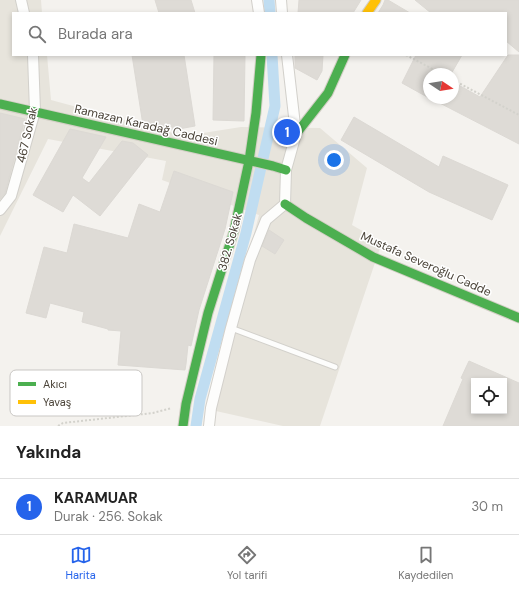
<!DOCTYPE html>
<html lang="tr">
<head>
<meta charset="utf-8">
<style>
  body { margin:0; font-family:"DM Sans",sans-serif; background:#f2f2f2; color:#222 }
  .controls { position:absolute; right:12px; bottom:12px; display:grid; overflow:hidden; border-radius:0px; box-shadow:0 2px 6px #0003 }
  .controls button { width:36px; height:36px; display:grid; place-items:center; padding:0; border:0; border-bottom:1px solid #e0e0e0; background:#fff; color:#222; font:20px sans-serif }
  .compass { position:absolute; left:423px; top:68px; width:36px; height:36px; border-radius:50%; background:#fff; box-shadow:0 2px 6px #0003; rotate:102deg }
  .you { position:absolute; left:334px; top:160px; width:14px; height:14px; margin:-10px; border:3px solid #fff; border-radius:50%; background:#1a73e8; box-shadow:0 0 0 6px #1a73e833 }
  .badge { display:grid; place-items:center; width:26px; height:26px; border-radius:50%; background:#2563eb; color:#fff; font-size:13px; font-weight:700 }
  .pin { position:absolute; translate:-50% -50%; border:2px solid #fff; box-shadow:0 1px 4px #0006 }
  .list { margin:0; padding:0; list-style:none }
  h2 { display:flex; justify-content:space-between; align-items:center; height:52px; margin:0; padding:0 16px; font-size:17px }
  h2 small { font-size:13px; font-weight:400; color:#767676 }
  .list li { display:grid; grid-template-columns:26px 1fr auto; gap:12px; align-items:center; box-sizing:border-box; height:56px; padding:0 16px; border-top:1px solid #e0e0e0 }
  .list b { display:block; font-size:15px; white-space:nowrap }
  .list p { margin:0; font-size:13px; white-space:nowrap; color:#767676 }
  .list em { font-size:13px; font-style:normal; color:#767676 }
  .icon { flex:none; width:22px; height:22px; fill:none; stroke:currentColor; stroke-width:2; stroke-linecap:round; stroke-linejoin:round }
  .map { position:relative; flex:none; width:519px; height:426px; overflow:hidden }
  .search { position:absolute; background:#fff; box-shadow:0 2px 6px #0003; left:12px; right:12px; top:12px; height:44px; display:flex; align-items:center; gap:10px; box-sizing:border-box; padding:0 14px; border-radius:0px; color:#767676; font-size:15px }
  .sheet { height:108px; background:#fff }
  nav { display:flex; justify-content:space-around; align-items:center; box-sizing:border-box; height:56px; border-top:1px solid #e0e0e0; background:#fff; font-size:11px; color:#767676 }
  nav a { display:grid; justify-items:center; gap:2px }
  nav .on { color:#2563eb }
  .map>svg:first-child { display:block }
</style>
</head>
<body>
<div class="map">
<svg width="519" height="426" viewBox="0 0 519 426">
  <rect width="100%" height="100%" fill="#f4f2ee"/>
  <!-- residential -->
  <polygon fill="#e7e4dc" points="0,0 41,0 42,13 13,13 13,55 47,55 51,100 184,136 241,127 320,128 367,168 352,225 382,242 320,426 283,426 207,409 259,215 162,180 166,161 48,139 0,236"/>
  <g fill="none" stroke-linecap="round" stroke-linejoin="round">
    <!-- canal -->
    <g stroke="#c0ddf1" stroke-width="11">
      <polyline points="269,0 270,13"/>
      <polyline points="196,426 200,399 246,233 275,106 272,55"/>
    </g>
  </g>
  <!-- building -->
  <g fill="#dedbd6" stroke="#dcd9d4" fill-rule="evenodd">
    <polygon points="155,0 191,0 195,13 159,13"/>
    <polygon points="299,0 361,0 353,13 298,13"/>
    <polygon points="385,0 388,0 410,13 378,13 383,5"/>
    <polygon points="415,0 519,0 519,52 506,41 506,13 431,13"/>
    <polygon points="132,55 184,55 195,126 173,130 143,125"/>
    <polygon points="214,55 245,55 244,121 213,120"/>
    <polygon points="295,55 323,55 322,71 317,80 295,68"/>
    <polygon points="416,55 462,55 451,74 429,74 429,98 402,83"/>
    <polygon points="508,55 519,55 519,144 430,98 453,98 453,82 480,97"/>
    <polygon points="0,113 25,119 5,193 0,199"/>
    <polygon points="354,117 439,167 443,156 508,185 492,220 429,192 341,140"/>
    <polygon points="70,129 106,137 82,178 89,183 122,141 133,143 148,155 100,216 73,195 63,212 33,195"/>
    <polygon points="174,171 233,192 225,229 199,310 191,346 188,345 186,364 185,370 118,365 121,331 108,330 108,329 82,322 84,312 50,303 46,318 26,313 44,247 67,253 74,224 128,238 139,204 160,212"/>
    <polygon points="269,230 284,240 275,254 262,246"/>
    <path d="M469 361 519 383V426H443L463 379 461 378ZM474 381H504V411H474Z"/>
  </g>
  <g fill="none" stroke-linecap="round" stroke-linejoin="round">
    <!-- lane casing -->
    <g stroke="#d2d0cb" stroke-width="7">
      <polyline id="lane" points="231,328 335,367"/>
    </g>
    <!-- street casing -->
    <g stroke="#d2d0cb" stroke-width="12">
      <g id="street">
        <polyline points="21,0 24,13"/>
        <polyline points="257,0 259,13"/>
        <polyline points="281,0 282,13"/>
        <polyline points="0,210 11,196 35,111 33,55"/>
        <polyline points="209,426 211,408 231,328 250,260 266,220 285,204 286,170 296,134 287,55"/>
      </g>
    </g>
    <!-- fast casing -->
    <g stroke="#d3cfc5" stroke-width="11">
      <g id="fast">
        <polyline points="0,104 273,166 286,170"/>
        <polyline points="296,134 328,93 345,55"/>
        <polyline points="285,204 306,218 373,257 519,318"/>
        <polyline points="183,426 186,404 208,313 234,231 249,161 256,113 261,55"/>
      </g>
    </g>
    <!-- slow casing -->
    <g stroke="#d3cfc5" stroke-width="11">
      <polyline id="slow" points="367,13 376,0"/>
    </g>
    <!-- path -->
    <g stroke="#d3d2cc" stroke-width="2" stroke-dasharray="2 2" stroke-linecap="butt">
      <polyline points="406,55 442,74"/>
      <polyline points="453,80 519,115"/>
      <polyline points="58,426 63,423 153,413 172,408"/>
    </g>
    <!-- lane -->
    <use href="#lane" stroke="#fdfdfc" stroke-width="5"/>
    <!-- street -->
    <use href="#street" stroke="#fdfdfc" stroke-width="10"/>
    <!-- fast -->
    <use href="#fast" stroke="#4caf50" stroke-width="9"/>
    <!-- slow -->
    <use href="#slow" stroke="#ffc107" stroke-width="9"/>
  </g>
  <g text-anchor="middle" stroke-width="3" stroke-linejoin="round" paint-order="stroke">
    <!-- street labels -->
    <g font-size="12" fill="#4b4439" stroke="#fff">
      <text transform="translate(146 125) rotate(13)" y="4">Ramazan Karadağ Caddesi</text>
      <text transform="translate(27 135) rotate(-77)" y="4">467 Sokak</text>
      <text transform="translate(230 242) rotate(-74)" y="4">382. Sokak</text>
      <text transform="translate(426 264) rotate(24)" y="4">Mustafa Severoğlu Cadde</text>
    </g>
  </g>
  <!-- legend -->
  <rect x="10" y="370" width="132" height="46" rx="6" fill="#fff" stroke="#c9c7c4" stroke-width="1"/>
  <rect x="18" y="382" width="18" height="4" fill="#4caf50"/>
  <rect x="18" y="400" width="18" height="4" fill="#ffc107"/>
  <g font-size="11" fill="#4b4439">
    <text x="43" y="388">Akıcı</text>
    <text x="43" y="406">Yavaş</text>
  </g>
</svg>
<div class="controls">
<button><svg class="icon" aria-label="locate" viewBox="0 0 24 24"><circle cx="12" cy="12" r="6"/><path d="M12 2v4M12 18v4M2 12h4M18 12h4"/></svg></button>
</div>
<svg class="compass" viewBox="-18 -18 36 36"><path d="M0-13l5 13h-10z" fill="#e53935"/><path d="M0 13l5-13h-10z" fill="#767676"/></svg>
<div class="you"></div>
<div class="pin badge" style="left:287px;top:132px">1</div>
<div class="search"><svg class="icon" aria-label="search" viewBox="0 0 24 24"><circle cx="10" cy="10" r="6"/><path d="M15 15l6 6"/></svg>Burada ara</div>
</div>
<section class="sheet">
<h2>Yakında<small></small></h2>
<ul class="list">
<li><span class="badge">1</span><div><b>KARAMUAR</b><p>Durak · 256. Sokak</p></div><em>30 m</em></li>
</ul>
</section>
<nav>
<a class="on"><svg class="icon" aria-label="map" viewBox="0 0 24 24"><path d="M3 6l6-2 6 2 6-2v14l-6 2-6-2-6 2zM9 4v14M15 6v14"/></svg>Harita</a>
<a><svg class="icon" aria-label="directions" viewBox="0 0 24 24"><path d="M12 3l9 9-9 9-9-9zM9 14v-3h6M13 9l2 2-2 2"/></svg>Yol tarifi</a>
<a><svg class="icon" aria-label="saved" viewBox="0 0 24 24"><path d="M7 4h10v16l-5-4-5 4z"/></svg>Kaydedilen</a>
</nav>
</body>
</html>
